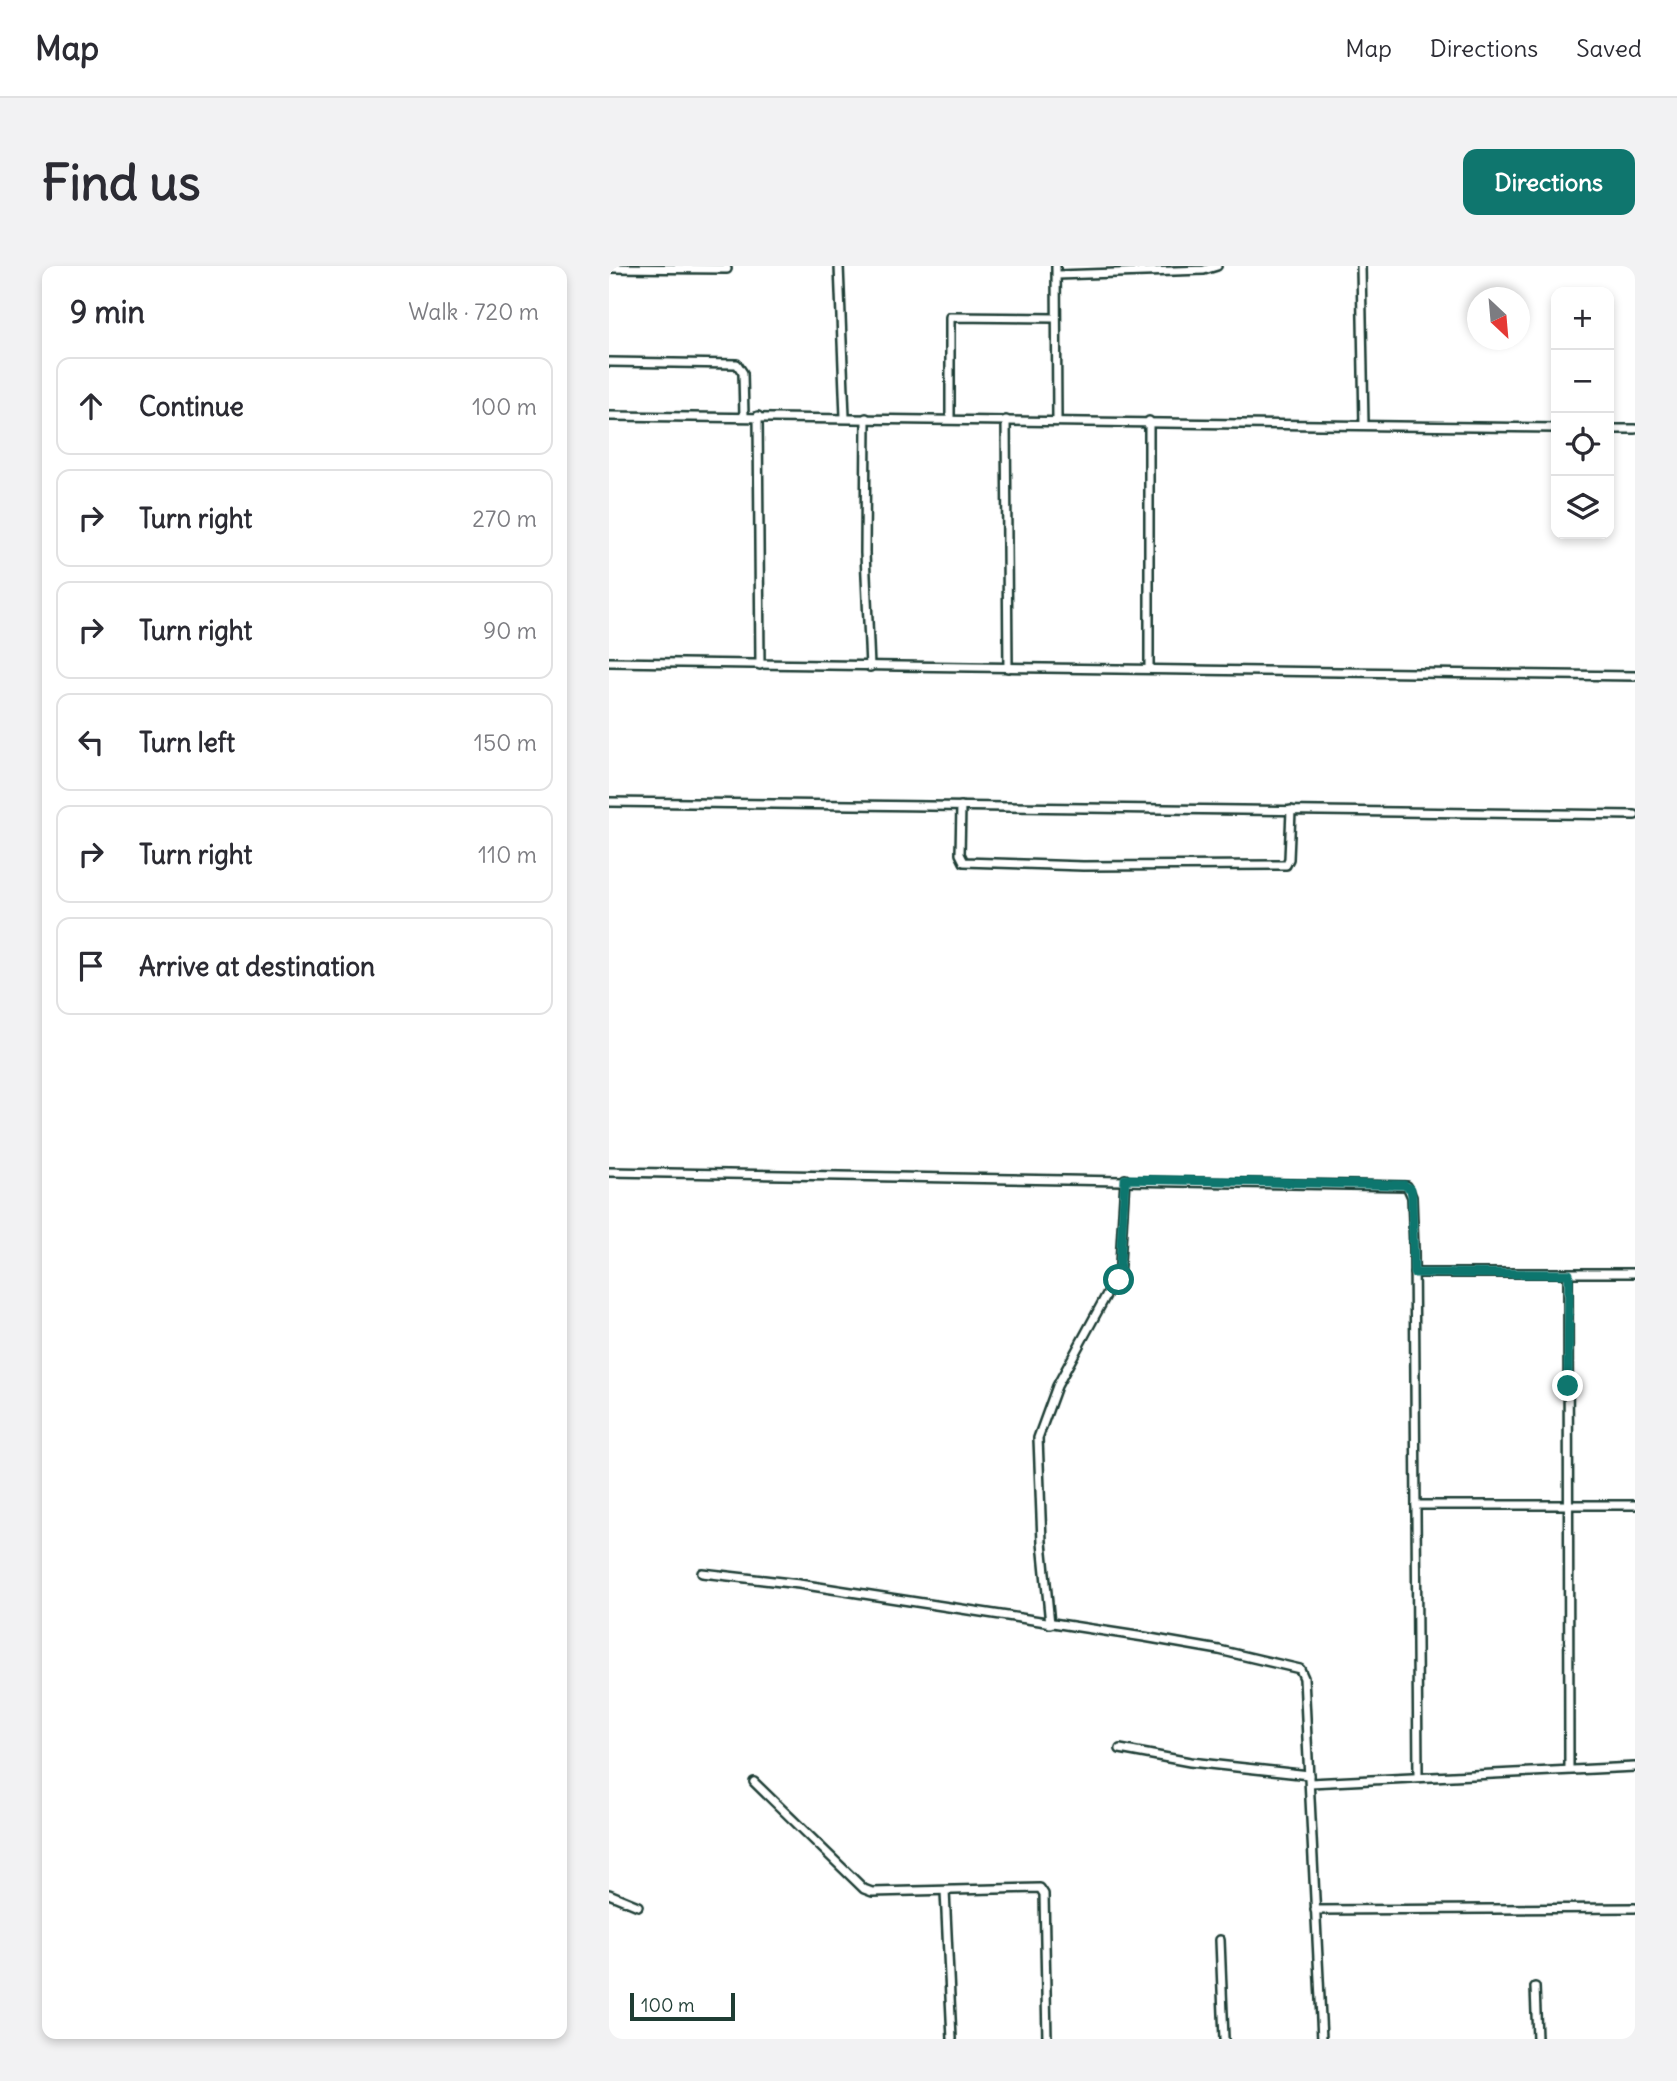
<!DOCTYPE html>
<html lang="en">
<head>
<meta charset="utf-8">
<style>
  body { margin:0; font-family:Delius,sans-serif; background:#f2f2f3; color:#2b2b33 }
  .controls { position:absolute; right:21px; top:21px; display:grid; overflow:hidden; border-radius:14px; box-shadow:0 4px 10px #0003 }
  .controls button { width:63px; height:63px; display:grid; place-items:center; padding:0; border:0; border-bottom:2px solid #e1e1e2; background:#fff; color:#2b2b33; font:35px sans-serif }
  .compass { position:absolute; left:858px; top:21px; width:63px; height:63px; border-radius:50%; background:#fff; box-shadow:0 4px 10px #0003; rotate:154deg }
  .scale { position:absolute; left:21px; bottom:18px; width:105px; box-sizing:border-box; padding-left:7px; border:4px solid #1f3d34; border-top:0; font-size:19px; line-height:24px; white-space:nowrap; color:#1f3d34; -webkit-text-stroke:5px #fff; paint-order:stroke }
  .stop { position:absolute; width:21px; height:21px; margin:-16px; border:5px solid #0f766e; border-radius:50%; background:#fff }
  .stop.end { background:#0f766e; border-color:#fff; box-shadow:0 2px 7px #0008 }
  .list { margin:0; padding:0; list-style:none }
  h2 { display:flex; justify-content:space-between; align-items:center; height:91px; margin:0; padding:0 28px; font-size:30px }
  h2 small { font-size:23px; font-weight:400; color:#7c7c81 }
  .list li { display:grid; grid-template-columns:46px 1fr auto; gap:21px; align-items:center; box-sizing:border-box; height:98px; margin:0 14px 14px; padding:0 14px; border:2px solid #e1e1e2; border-radius:14px }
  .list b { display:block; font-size:26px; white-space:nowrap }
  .list em { font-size:23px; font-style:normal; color:#7c7c81 }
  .icon { flex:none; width:38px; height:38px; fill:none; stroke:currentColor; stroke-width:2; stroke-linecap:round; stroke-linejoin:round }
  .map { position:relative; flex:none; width:1026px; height:1773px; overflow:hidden; border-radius:14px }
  header { display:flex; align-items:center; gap:42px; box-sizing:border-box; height:98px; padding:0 35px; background:#fff; border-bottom:2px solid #e1e1e2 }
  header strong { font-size:33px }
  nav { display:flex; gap:38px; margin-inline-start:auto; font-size:24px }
  .intro { display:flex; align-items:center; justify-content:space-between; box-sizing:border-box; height:168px; padding:0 42px }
  h1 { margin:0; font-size:49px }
  .button { padding:18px 32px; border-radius:14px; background:#0f766e; color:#fff; font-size:24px; font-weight:700 }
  main { display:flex; gap:42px; padding:0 42px }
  aside { flex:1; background:#fff; border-radius:14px; box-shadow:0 4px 10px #0003 }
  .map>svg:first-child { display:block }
</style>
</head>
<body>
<header>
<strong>Map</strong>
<nav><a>Map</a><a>Directions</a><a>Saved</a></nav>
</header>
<div class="intro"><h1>Find us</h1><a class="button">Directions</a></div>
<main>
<aside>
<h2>9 min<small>Walk · 720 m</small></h2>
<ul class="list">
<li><svg class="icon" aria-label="ahead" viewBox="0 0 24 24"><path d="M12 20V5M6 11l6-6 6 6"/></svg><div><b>Continue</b></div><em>100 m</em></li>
<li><svg class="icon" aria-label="right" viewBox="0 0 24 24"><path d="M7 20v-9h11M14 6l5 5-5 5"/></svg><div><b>Turn right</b></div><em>270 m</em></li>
<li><svg class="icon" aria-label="right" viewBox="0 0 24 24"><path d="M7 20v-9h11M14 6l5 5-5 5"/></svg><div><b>Turn right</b></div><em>90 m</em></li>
<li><svg class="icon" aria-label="left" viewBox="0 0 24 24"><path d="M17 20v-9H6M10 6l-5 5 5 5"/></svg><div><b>Turn left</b></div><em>150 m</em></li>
<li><svg class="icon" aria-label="right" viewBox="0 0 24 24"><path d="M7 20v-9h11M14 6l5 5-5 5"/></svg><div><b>Turn right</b></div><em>110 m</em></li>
<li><svg class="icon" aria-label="arrive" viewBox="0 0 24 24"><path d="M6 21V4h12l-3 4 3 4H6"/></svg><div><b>Arrive at destination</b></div></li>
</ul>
</aside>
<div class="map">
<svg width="1026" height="1773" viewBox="0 0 1026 1773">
  <rect width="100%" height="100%" fill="#fff"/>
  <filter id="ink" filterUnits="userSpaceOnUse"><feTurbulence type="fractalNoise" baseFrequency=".0143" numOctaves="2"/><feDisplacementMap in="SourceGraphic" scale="14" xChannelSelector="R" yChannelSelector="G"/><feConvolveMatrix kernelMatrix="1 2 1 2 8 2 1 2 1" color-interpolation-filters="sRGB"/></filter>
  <g filter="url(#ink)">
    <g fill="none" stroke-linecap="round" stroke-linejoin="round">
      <!-- street casing -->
      <g stroke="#1f3d34" stroke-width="12">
        <g id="street">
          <polyline points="230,0 236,151"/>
          <polyline points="447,0 448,154"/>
          <polyline points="752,0 755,159"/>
          <polyline points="0,2 118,3"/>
          <polyline points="448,9 595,4 608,0"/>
          <polyline points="0,96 128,98 134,107 135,150"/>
          <polyline points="0,150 947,162"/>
          <polyline points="149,150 151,399"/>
          <polyline points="257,152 256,287 261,401"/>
          <polyline points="341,152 341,51 446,52"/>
          <polyline points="397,154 399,402"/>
          <polyline points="1000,163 1026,163"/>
          <polyline points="0,396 1026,410"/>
          <polyline points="540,402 540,155"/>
          <polyline points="0,536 1026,549"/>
          <polyline points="352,540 351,588 355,596 474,600 677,599 680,593 682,544"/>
          <polyline points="0,906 798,920 803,931 805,983 809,1509"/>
          <polyline points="805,1007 1026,1007"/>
          <polyline points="959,1008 960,1503"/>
          <polyline points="807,1239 1026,1239"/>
          <polyline points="93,1307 190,1318 535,1371 610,1384 691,1403 695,1412 713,1773"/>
          <polyline points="441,1358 433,1276 429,1172 448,1120 499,1026 510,1014 516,913"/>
          <polyline points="511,1483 581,1496 700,1509"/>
          <polyline points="145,1516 255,1623 263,1626 431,1622 435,1628 438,1773"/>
          <polyline points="701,1517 1026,1501"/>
          <polyline points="336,1625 343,1773"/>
          <polyline points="0,1628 29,1640"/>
          <polyline points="706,1644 1026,1642"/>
          <polyline points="611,1674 615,1773"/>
          <polyline points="926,1721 928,1773"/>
        </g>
      </g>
      <!-- street -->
      <use href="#street" stroke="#fff" stroke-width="7"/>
    </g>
  </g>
  <g fill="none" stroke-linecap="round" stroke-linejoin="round" filter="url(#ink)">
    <!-- route -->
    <polyline stroke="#0f766e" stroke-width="9" points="510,1014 516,913 795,919 802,923 803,931 805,1007 960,1008 959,1120"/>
  </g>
</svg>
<div class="controls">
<button>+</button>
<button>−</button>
<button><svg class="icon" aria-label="locate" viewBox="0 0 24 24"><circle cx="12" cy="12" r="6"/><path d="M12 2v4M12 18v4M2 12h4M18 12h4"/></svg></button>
<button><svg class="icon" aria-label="layers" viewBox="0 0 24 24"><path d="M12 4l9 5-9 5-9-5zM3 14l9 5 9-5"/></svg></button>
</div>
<svg class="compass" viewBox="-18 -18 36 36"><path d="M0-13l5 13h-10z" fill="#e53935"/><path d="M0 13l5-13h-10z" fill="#7c7c81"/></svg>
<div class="scale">100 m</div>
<div class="stop" style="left:510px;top:1014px"></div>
<div class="stop end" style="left:959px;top:1120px"></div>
</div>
</main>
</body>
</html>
